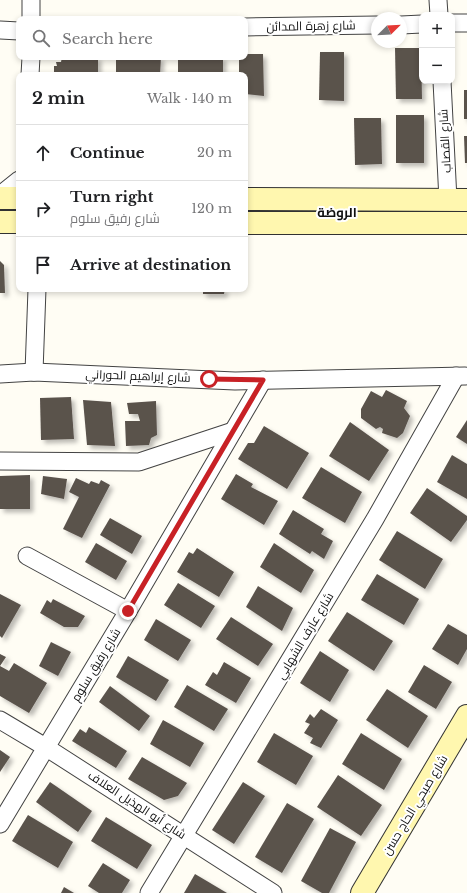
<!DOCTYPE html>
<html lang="en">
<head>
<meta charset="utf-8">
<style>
  body { margin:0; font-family:"Libre Baskerville",Cairo,serif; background:#f2f2f2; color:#202124 }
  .controls { position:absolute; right:12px; top:12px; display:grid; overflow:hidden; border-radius:8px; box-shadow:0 2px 6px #0003 }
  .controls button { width:36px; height:36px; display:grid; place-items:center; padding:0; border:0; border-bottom:1px solid #e0e0e0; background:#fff; color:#202124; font:20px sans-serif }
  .compass { position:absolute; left:371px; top:12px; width:36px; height:36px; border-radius:50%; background:#fff; box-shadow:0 2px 6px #0003; rotate:66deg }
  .stop { position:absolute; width:12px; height:12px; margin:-9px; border:3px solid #c82126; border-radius:50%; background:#fff }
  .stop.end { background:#c82126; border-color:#fff; box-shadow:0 1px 4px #0008 }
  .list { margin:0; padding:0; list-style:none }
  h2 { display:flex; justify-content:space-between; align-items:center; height:52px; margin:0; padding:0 16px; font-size:17px }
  h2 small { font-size:13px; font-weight:400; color:#757577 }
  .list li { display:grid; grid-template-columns:26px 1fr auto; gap:12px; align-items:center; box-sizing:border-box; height:56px; padding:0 16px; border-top:1px solid #e0e0e0 }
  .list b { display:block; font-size:15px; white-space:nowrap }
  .list p { margin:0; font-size:13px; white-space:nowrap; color:#757577 }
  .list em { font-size:13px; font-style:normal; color:#757577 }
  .icon { flex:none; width:22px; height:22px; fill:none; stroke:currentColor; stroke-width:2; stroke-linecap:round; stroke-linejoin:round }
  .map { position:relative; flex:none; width:467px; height:893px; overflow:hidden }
  .search { position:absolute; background:#fff; box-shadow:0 2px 6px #0003; left:16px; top:16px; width:232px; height:44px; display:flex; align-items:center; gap:10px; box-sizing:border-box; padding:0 14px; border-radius:8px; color:#757577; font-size:15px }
  .panel { position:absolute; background:#fff; box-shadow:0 2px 6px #0003; left:16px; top:72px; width:232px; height:220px; border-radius:8px }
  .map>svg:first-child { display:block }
</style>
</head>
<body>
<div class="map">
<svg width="467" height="893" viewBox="0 0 467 893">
  <defs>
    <filter id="shadow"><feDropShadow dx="3.5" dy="3.5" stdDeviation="2" flood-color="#0004"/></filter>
  </defs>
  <rect width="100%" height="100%" fill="#fffdf4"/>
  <!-- building -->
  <g fill="#5a524c" filter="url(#shadow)">
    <polygon points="395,48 421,48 422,99 396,99"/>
    <polygon points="320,52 344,52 344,101 319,100"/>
    <polygon points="245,54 263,54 264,96 245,94 245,75 239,75 239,57 245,57"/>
    <polygon points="62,57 98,57 98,75 54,75 54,66 57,66 56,62 61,62"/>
    <polygon points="116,57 161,57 160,75 116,75"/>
    <rect x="178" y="57" width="45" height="18"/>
    <rect x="464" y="90" width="3" height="29"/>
    <rect x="396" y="115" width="28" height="48"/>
    <polygon points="354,118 381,118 382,164 355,165"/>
    <polygon points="464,136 467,136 467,163 465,163"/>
    <polygon points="0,261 4,265 5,293 0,293"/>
    <polygon points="203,289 225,289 224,294 203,294"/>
    <polygon points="386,390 407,401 404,408 410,416 403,433 397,438 382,433 383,429 380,427 376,429 361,418 361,409 371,391 382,397"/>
    <polygon points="71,397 74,439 41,440 40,398"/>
    <polygon points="83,400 111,402 115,446 87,445"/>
    <polygon points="156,401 157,435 151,438 149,445 126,446 125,421 140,421 138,414 129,414 127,403"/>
    <polygon points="467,420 467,444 456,437"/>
    <polygon points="350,422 389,450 369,481 329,456"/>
    <polygon points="264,426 309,453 287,489 238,459 248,443 254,443"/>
    <polygon points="452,455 467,464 467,499 437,482"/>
    <polygon points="321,467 362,492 345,523 302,498"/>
    <polygon points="236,474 253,484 251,487 278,501 264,525 221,499"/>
    <polygon points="30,475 30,509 0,509 0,476"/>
    <polygon points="43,476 67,479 64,499 41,494"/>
    <polygon points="76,478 89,484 91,481 99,484 101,480 110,485 82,538 63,529 79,497 69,492"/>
    <polygon points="427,488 467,516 467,520 451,542 410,513"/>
    <polygon points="293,510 324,529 321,534 333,541 324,559 312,551 310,554 279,534"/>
    <polygon points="110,518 142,536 132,554 100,535"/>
    <polygon points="397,531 443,559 425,589 379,560"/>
    <polygon points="96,543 127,561 116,580 85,562"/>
    <polygon points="274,543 314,570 301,593 260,567"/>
    <polygon points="197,548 234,572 219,597 177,572 189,552 193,554"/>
    <polygon points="377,574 419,599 404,625 361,600"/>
    <polygon points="178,583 215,606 201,628 164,605"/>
    <polygon points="258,586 293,608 282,631 246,607"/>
    <polygon points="0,594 21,605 2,638 0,636"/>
    <polygon points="53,599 85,616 78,627 64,627 40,613 47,600 51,603"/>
    <polygon points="347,612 393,641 374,671 328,641"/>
    <polygon points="231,617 273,644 258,666 216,639"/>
    <polygon points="156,619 191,640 178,661 144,640"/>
    <polygon points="448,624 467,635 467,649 458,665 432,649"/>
    <polygon points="51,642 71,652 58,676 39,666"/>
    <polygon points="320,651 349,670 330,702 300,683"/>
    <polygon points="0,654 6,657 0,666 9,671 14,663 47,683 29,713 0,696"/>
    <polygon points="128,656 169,680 156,701 116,677"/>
    <polygon points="224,662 251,678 236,703 205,685 213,672 217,675"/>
    <polygon points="424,665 452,682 436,709 408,692"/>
    <polygon points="187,685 228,709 214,731 174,707"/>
    <polygon points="110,686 150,716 139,731 99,702"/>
    <polygon points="387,689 428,716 408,748 366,720"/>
    <polygon points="321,709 338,720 321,748 310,743 313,738 304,733 310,724 305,722 310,714 314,718"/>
    <polygon points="163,720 204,743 190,767 150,744"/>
    <polygon points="89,727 127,751 116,768 72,741 80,729 86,733"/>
    <polygon points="274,733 313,756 296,785 257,762"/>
    <polygon points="361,733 402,759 384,790 342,764"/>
    <polygon points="0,750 10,757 0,772"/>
    <polygon points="142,757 187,783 178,796 164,800 128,779"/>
    <polygon points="338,775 382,805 361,836 317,807"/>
    <polygon points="50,782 92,811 78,832 36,802"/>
    <polygon points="243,782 265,796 234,844 212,830"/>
    <polygon points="287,803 314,819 282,873 255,857"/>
    <polygon points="28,815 73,842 58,868 12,841"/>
    <polygon points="106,817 152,845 137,869 91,841"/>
    <polygon points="330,828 356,842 329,893 322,893 301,881"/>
    <polygon points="103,863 130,880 122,893 99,893 88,886"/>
    <polygon points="195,874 227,893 184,893"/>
    <polygon points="64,887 74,893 61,893"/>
  </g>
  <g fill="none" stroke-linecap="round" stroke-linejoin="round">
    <!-- street casing -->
    <g stroke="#434343" stroke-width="19">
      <g id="street">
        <polyline points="31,0 31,19"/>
        <polyline points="438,0 439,15"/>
        <polyline points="452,23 467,23"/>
        <polyline points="401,25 422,24"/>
        <polyline points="245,27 377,25"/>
        <polyline points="0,30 19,31"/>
        <polyline points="30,75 31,57"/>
        <polyline points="442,81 448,200"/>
        <polyline points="0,195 19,180"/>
        <polyline points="34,372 37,289"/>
        <polyline points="0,374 34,372 235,381 465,376"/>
        <polyline points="0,461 139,462 233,431"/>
        <polyline points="27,556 128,611"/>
        <polyline points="0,720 47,748 273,893"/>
        <polyline points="0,824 128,611 263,380"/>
        <polyline points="149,893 375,519 456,376"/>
      </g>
    </g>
    <!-- secondary casing -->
    <g stroke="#323232" stroke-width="24">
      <g id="secondary">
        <polyline points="0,198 19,198"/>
        <polyline points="245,199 467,200"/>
        <polyline points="0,222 19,222"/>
        <polyline points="245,223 467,223"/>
        <polyline points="362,893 467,716"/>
      </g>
    </g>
    <!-- street -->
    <use href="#street" stroke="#fff" stroke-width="17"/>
    <!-- secondary -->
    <use href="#secondary" stroke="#fff7af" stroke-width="22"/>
  </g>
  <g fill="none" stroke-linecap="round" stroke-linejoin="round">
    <!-- route -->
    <polyline stroke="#c82126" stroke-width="5" points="128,611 263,380 209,379"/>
  </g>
  <g text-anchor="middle" stroke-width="4" stroke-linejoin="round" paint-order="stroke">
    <!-- street labels -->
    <g font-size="12" fill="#101010" stroke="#fff">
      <text transform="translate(311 26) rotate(-1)" y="4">شارع زهرة المدائن</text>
      <text transform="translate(445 141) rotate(-93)" y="4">شارع القصاب</text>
      <text transform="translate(138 376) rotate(2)" y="4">شارع إبراهيم الحوراني</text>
      <text transform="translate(305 636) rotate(-59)" y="4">شارع عارف الشهابي</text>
      <text transform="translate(96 665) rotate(-59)" y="4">شارع رفيق سلوم</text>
      <text transform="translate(137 805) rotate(33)" y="4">شارع أبو الهذيل العلاف</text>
      <text transform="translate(415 805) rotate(-59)" y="4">شارع صبحي الحاج حسن</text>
    </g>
    <!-- neighbourhood labels -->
    <g font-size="13" font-weight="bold" fill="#101010" stroke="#fff">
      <text x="337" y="217">الروضة</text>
    </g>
  </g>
</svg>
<div class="controls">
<button>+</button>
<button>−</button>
</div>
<svg class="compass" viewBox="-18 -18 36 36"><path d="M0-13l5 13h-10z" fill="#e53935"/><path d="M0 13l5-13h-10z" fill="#757577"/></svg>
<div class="stop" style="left:209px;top:379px"></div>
<div class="stop end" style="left:128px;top:611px"></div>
<div class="search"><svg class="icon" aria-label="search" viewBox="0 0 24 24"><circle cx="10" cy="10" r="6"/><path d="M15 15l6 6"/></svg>Search here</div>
<section class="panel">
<h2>2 min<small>Walk · 140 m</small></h2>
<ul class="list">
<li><svg class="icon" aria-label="ahead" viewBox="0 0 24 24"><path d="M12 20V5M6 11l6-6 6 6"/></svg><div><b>Continue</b></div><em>20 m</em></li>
<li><svg class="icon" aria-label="right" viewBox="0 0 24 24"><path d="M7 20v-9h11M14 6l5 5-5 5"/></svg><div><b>Turn right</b><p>شارع رفيق سلوم</p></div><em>120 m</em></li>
<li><svg class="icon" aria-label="arrive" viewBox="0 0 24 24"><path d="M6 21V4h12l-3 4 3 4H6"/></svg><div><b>Arrive at destination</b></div></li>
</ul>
</section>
</div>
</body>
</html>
